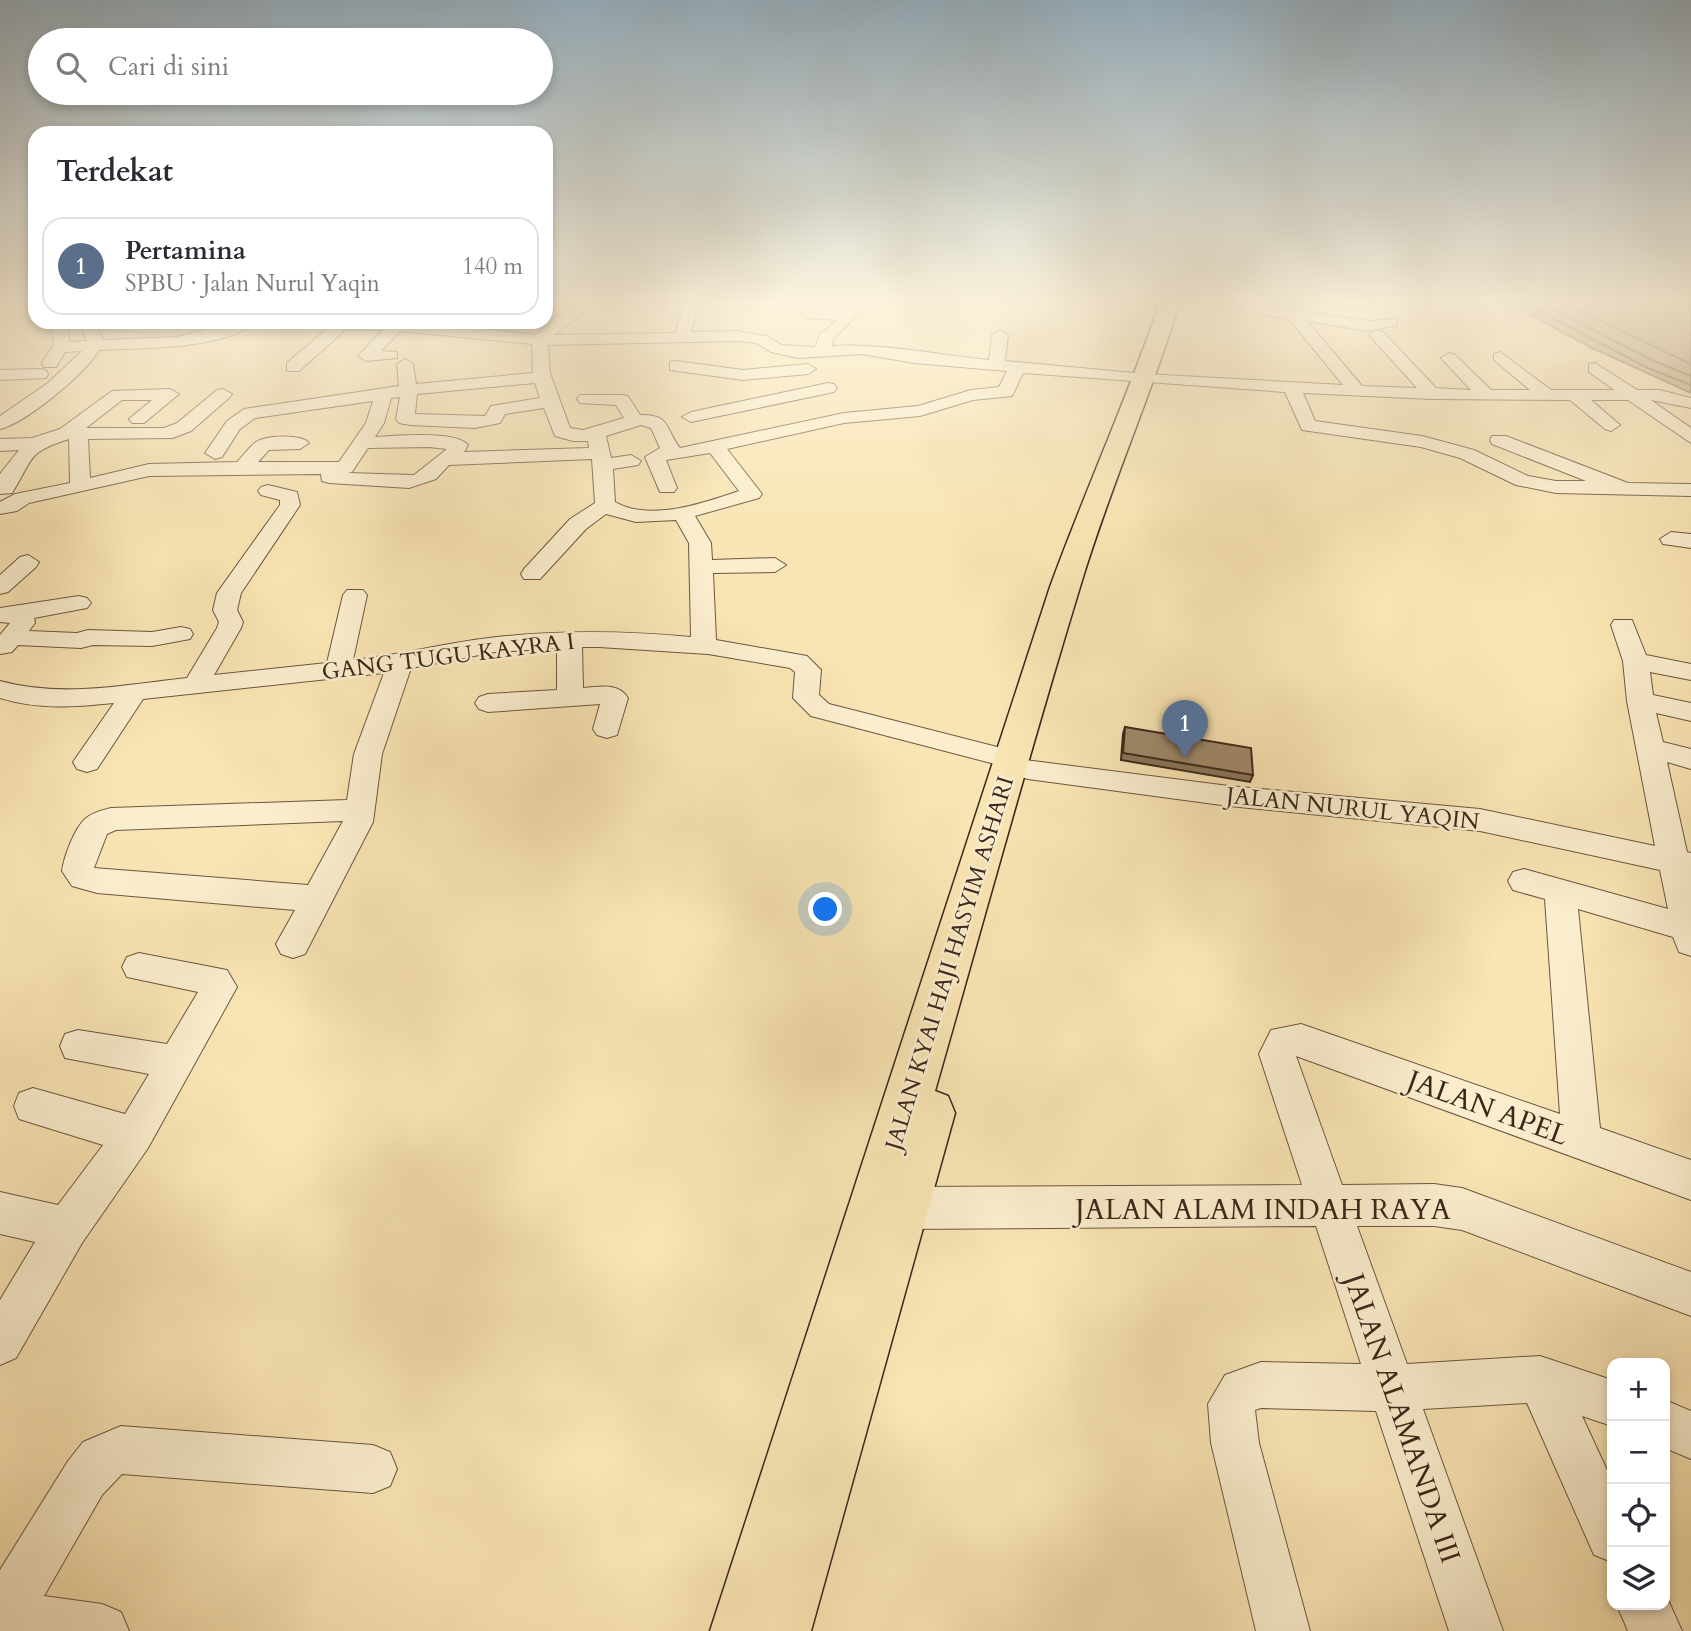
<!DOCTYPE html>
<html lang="id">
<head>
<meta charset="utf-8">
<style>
  body { margin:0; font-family:Cardo,serif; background:#f7f7f7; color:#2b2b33 }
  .controls { position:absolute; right:21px; bottom:21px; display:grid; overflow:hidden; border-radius:14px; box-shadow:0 4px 10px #0003 }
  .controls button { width:63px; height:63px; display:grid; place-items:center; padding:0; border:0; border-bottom:2px solid #e1e1e2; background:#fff; color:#2b2b33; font:35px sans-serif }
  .you { position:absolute; left:826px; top:910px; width:24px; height:24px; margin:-18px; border:5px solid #fff; border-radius:50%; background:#1a73e8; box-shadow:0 0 0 10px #1a73e833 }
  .badge { display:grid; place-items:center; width:46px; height:46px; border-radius:50%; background:#111827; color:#fff; font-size:23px; font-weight:700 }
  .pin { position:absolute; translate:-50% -58px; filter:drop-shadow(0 2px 4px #0008) }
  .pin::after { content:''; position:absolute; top:37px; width:24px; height:21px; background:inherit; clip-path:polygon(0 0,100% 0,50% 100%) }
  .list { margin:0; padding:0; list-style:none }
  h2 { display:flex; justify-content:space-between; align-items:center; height:91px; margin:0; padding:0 28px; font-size:30px }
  h2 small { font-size:23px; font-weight:400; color:#7c7c81 }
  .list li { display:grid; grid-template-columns:46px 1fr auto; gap:21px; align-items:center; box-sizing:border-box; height:98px; margin:0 14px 14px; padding:0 14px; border:2px solid #e1e1e2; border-radius:21px }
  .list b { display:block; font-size:26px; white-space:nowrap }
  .list p { margin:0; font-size:23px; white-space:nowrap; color:#7c7c81 }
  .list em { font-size:23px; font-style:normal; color:#7c7c81 }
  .icon { flex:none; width:38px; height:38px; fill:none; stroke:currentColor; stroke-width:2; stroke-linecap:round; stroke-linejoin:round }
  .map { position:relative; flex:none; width:1691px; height:1631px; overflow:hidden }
  .search { position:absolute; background:#fff; box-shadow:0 4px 10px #0003; left:28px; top:28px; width:525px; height:77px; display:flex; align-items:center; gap:18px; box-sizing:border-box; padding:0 24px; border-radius:38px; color:#7c7c81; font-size:26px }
  .panel { position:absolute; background:#fff; box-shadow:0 4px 10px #0003; left:28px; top:126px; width:525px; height:203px; border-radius:21px }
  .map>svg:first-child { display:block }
</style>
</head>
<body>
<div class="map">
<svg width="1691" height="1631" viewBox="0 0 1691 1631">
  <rect width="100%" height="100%" fill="#f9e5b3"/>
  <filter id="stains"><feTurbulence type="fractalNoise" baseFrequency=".00286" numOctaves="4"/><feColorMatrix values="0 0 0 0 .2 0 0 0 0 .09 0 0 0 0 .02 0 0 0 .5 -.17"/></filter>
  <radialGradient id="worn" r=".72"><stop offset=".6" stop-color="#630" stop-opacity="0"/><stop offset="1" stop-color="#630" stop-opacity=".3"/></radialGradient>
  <!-- water -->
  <polygon fill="#b9a47f" stroke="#877257" stroke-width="2" points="1506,302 1691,302 1691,393 1592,348"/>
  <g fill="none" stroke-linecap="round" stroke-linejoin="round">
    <!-- shore -->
    <g stroke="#7b654d" stroke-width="2">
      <polyline points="1521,302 1648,368 1691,385"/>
      <polyline points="1539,302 1652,360 1691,376"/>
      <polyline points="1561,302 1691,364"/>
    </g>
    <!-- minor casing -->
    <g stroke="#6c5641" stroke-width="2">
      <g id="minor">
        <path d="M586 302 592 306 590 309 553 335 675 333 685 302H699L691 332 737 331 766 336 782 345 815 347 820 334 838 320 807 318 802 313 804 308 790 302H817L818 311H846L855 302H870L833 339 832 346C882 343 938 355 989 360L992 335 1000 330 1008 335 1005 361 1145 374 1343 385 1289 319 1207 306 1200 302H1235L1369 321 1397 319V325L1369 331 1307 321 1362 386 1417 388 1369 335 1377 330 1383 332 1436 388 1471 390 1441 358 1449 353 1455 355 1491 390H1530L1494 360V354L1500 352 1551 390H1614L1589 372V364L1595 363 1637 390H1660L1691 398V408L1651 400 1691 428V443L1628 400H1591L1620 425 1611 431 1605 429 1570 400 1432 399 1303 393 1315 421 1422 436 1474 450 1528 476 1556 481H1586L1492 444 1490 440 1492 436H1506L1628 483 1691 484V496L1556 493 1516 485 1460 458 1421 447 1302 430 1285 392 1023 373 1012 396 973 400 920 416 844 423 727 449 762 494 759 498 695 516 711 543 712 560 775 558 786 565 775 572 713 573 716 640 807 656 821 670 819 695 829 704 1021 753 1025 760 1229 786 1480 809 1655 846 1627 701 1623 661 1611 625 1614 620H1632L1646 655 1691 664V680L1650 672 1653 695 1691 703V721L1656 713 1663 742 1691 749V769L1667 762 1687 852 1691 853V956L1679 952 1673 937 1578 909 1600 1128 1691 1160V1200L1296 1056 1342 1185 1434 1184 1462 1188 1691 1272V1316L1462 1230 1434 1226H1357L1407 1364 1540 1356 1612 1380V1426L1582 1416 1612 1481V1562L1594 1555 1527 1403 1423 1409 1503 1631H1449L1376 1411 1261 1408 1255 1410 1259 1443 1310 1631H1256L1211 1443 1208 1404 1225 1375 1261 1362 1361 1364 1316 1226 904 1229 889 1223 883 1208 889 1193 904 1187 1302 1185 1259 1054 1271 1030 1301 1024 1560 1114 1545 899 1513 890 1508 881 1513 872 1524 869 1668 909 1660 870 1480 831 1229 806 1028 779 1018 776 1014 769 811 716 793 698 795 672 790 668 708 654 599 647H582L583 688C599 687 618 682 628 698L617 735 607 738 597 735 593 729 600 704 488 712 479 709 475 703 479 697 488 694 557 690V648L495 652 411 668 382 754 373 822 305 954 293 958 281 954 276 944 295 910 97 893 72 886 62 871C64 857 74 829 85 819 91 813 103 810 111 808L347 800 354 754 384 673 143 699 97 769 87 772 77 769 73 762 114 703C74 707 39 710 0 698V681C64 698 122 685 187 678L217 628 219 622 213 610 217 593 280 505V500L261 495 258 491 261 487 268 485 297 492 300 505 241 593 237 610 243 622 241 628 214 675 327 663 343 595 347 590H363L367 595 353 660C401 655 448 642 497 637 562 630 626 631 691 637L689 543 676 520 636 522 606 514 586 529 540 579H524L521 574 524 569 570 519 595 503 592 459 449 465 436 479 409 488 329 483 322 481 321 474 149 476 29 503 17 511 0 514V502L15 494 70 483 69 439C25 453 34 459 12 493L0 494V474L19 450 0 451V439L32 438 60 429 112 391 170 389 179 394 144 423H132L129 419 152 400H122L86 428H164L177 423 217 390 223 389 232 394 229 398 191 431 173 438 88 439 90 478 149 464 237 462C243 456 249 447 256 442 266 435 302 434 309 443L300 449 269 450 258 462H339L366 423 373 401 255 418 240 429 222 457 215 459 205 453 227 421 244 409 399 386 397 364 405 359 413 364 416 384 533 373 532 344 400 331 381 351 397 352V358L366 361 358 356 383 330 346 329 299 371H287V363L328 328 303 327 295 322 430 323 536 335 555 318ZM737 341 756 343 771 352 798 358 862 354 914 363 1007 371 999 387 971 390 918 406 844 413 680 448C665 429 671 414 640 415L628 396 622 395H580L577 399 580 403 616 405 624 418 583 430 570 428 550 373 548 345ZM535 383 540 398 491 406 485 416 415 414 417 394ZM400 397 396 419 399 423 410 425 475 428 500 423 505 414 544 408 555 436 573 441H588L589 448 464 452 468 445C456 430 395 436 375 437L384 423 391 398ZM641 425 651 428 660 448 645 457 660 492H674L677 488 666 460 710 453 739 491C704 503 650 522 615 502L613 469 638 465 641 461 631 455 611 458 606 436ZM429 447 447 449 414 475 348 473 352 472 368 448ZM343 821 308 885 94 868 107 834 116 830Z"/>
        <path d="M50 322H66L70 342 87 341 79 322H95L103 340 177 337 233 322H254C227 350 136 348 99 350 86 373 26 423 0 429V416L48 383 82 351 65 352 56 367H44L42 363 54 344Z"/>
        <polygon points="676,361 743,370 808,364 816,369 808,374 743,380 670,370 670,362"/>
        <polygon points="40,369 46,370 48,374 46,378 0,380 0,370"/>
        <polygon points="828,383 834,384 837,388 834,392 691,422 682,417 691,412"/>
        <polygon points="1671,532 1691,534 1691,548 1663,544 1660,539"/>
        <polygon points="28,555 39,562 36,567 8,592 0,594 0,575 20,557"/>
        <polygon points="79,596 87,598 91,603 87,608 34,618 35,623 29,631 77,633 88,630 152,632 181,627 190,629 193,634 190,639 152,646 93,645 81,648 18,645 12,652 0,654 0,635 10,623 0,622 0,608"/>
        <polygon points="139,953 227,970 237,987 148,1148 82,1243 16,1358 0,1365 0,1300 35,1242 0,1234 0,1192 58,1205 103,1145 19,1119 14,1106 19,1093 33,1088 125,1114 149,1074 65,1058 60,1046 65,1034 78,1030 167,1044 198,992 127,977 122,967 127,957"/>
        <polygon points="1665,1400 1691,1411 1691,1459 1665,1448"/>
        <polygon points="121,1426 373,1445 390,1452 397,1469 390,1486 373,1493 122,1474 102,1495 44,1596 102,1604 121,1612 129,1631 0,1631 0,1570 68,1461 83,1442"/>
        <polygon points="1665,1593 1682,1631 1628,1631 1617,1605 1665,1605"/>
      </g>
    </g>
    <!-- major casing -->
    <g stroke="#3d261b" stroke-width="3">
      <path id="major" d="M1160 302H1180C1150 398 1109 490 1080 587 1029 754 983 923 935 1091L948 1096 955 1113 811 1631H710L1050 587C1085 491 1127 399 1160 302Z"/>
    </g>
    <!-- minor -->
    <use href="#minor" fill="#fbeece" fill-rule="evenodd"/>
    <!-- major -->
    <use href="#major" fill="#f9e5b3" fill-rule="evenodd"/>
  </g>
  <!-- wall -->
  <polygon fill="#89765b" stroke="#3d261b" stroke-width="2" points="1125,727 1253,775 1250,782 1121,760 1123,734"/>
  <!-- building -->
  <polygon fill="#9f896a" stroke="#3d261b" stroke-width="2" points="1125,727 1251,748 1253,775 1123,753"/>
  <!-- sky -->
  <linearGradient id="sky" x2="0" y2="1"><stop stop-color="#95aebe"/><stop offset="0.57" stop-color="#fcf3dd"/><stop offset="1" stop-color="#fcf3dd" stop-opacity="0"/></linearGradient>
  <rect width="1691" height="530" fill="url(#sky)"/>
  <g text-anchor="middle" stroke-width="5" stroke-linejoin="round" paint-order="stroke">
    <!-- street labels -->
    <g font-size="23" fill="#3d261b" stroke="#fbeece">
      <text transform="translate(448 656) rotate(-7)" y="8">GANG TUGU KAYRA I</text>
      <text transform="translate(1353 808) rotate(6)" y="8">JALAN NURUL YAQIN</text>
      <text transform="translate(949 963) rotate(-73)" y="8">JALAN KYAI HAJI HASYIM ASHARI</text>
    </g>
    <!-- near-street labels -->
    <g font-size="28" fill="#3d261b" stroke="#fbeece">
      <text transform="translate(1488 1107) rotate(20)" y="10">JALAN APEL</text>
      <text x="1263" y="1219">JALAN ALAM INDAH RAYA</text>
      <text transform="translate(1403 1418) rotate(71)" y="10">JALAN ALAMANDA III</text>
    </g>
  </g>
  <rect width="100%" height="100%" filter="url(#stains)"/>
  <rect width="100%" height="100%" fill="url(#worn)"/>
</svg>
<div class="controls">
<button>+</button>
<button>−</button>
<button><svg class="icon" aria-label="locate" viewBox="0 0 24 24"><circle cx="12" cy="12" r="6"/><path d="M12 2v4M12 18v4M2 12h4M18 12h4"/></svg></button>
<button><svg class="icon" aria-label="layers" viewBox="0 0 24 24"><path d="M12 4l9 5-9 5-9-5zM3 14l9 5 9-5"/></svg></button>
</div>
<div class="you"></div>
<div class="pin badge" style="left:1185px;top:758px;background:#5c6f8a">1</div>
<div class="search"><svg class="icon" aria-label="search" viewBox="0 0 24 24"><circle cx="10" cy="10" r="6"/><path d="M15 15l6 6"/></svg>Cari di sini</div>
<section class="panel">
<h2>Terdekat<small></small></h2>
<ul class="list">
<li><span class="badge" style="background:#5c6f8a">1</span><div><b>Pertamina</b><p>SPBU · Jalan Nurul Yaqin</p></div><em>140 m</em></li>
</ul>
</section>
</div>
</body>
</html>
